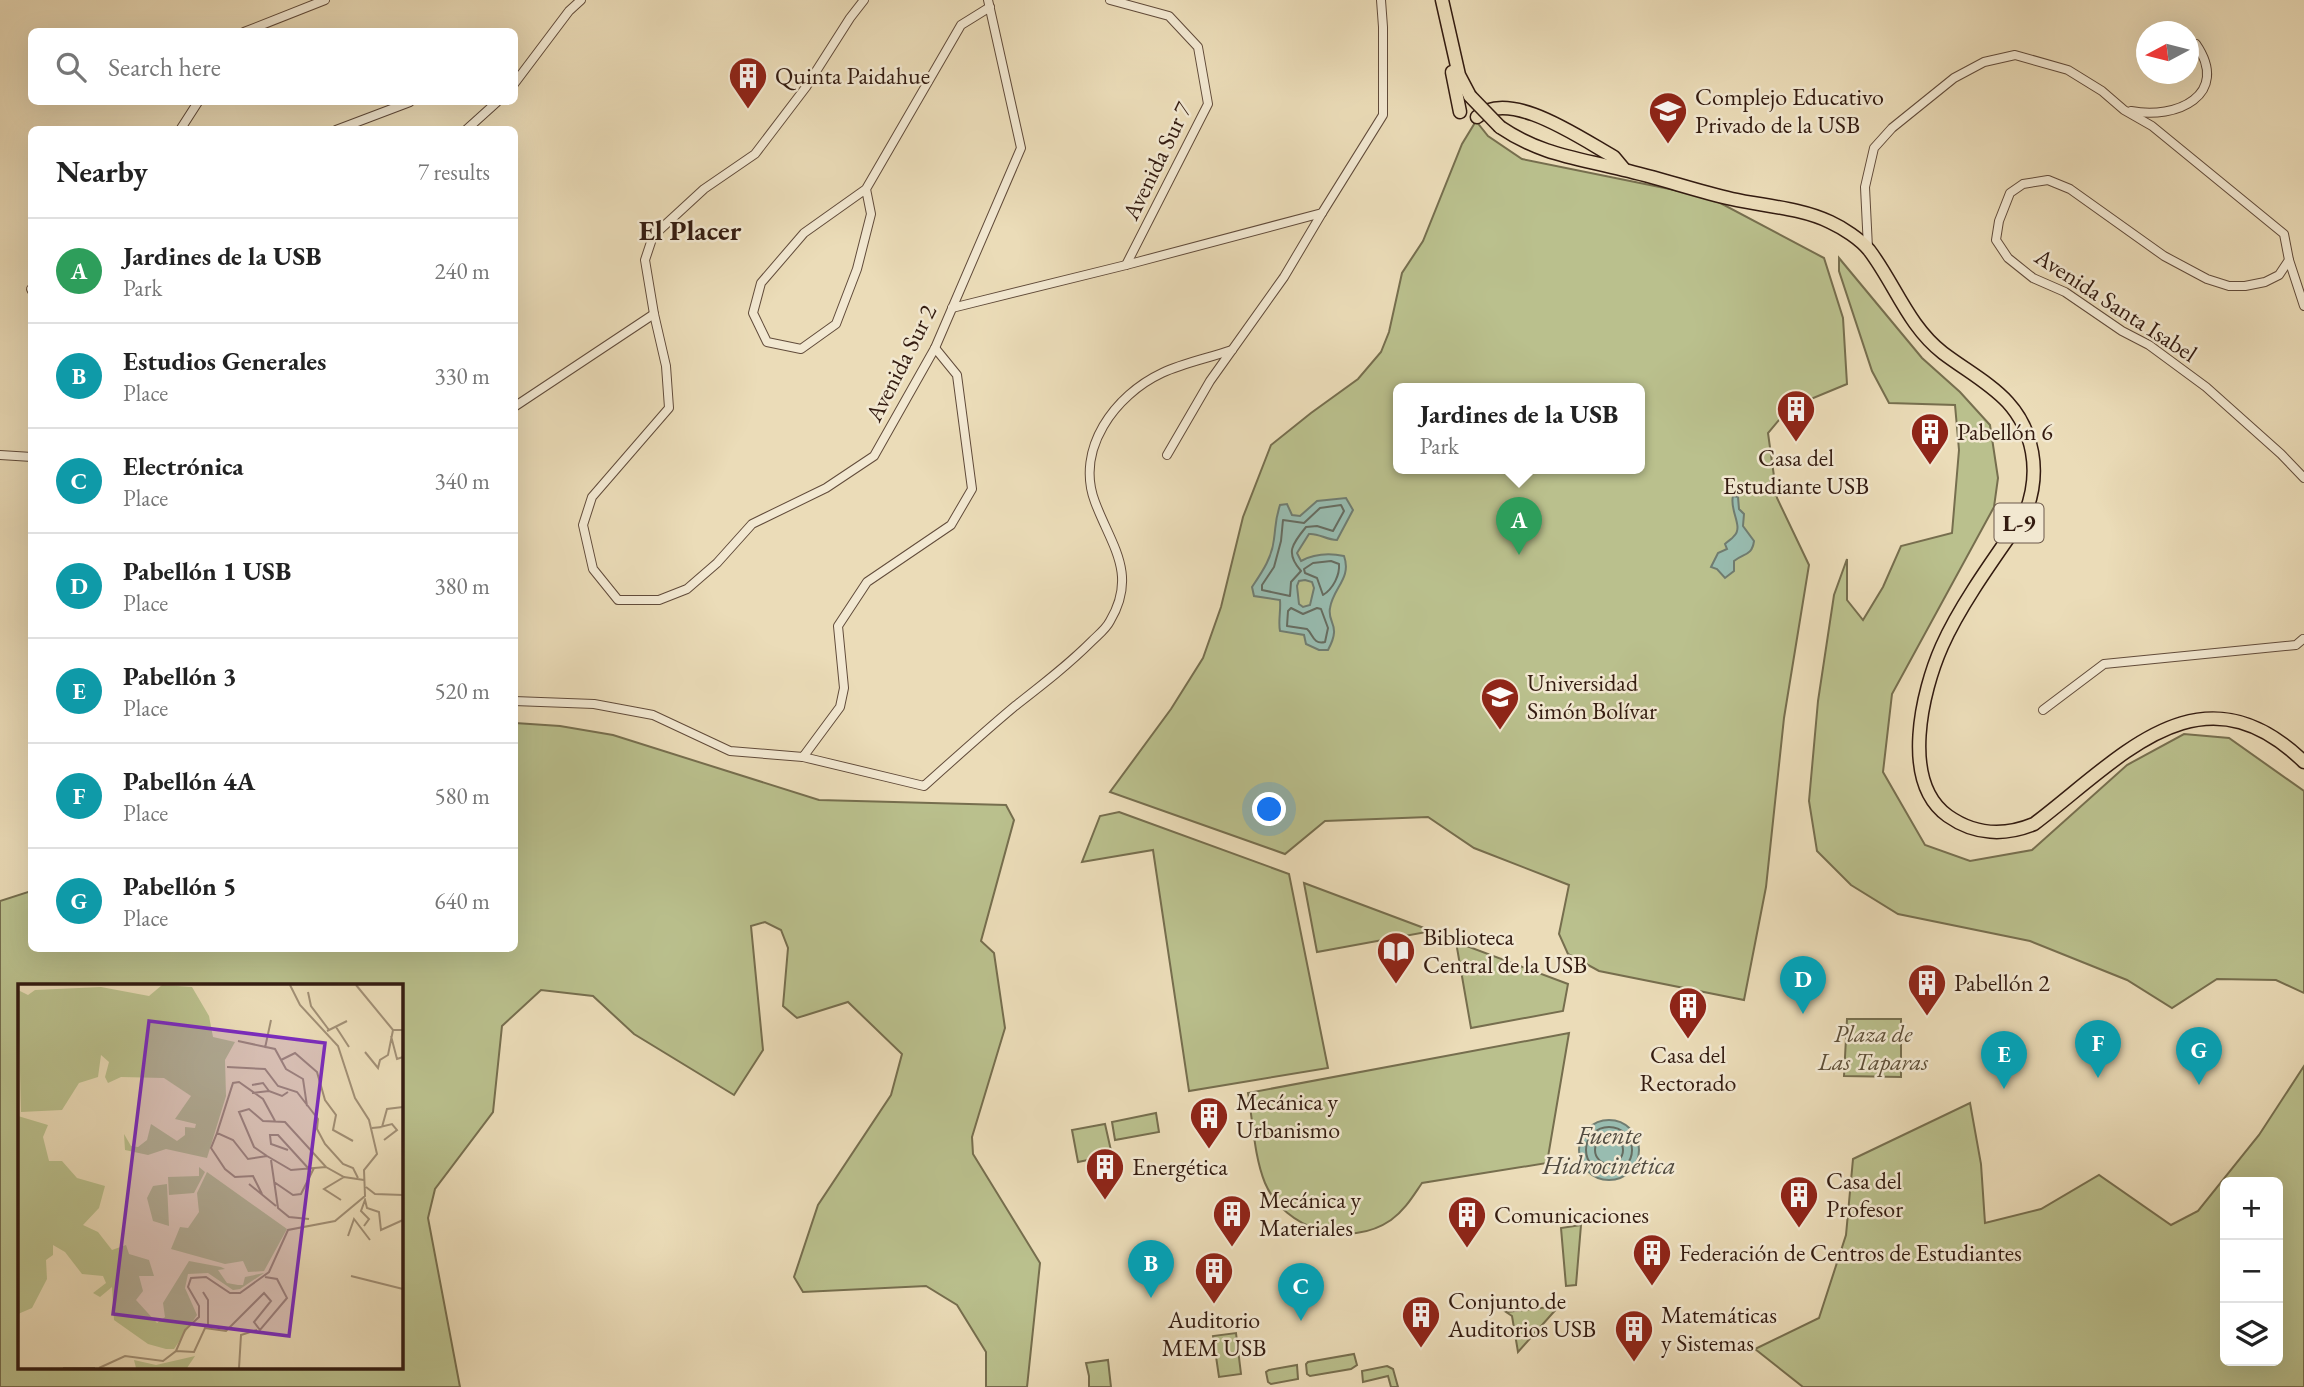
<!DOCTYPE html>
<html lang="en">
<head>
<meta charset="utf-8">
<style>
  body { margin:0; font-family:"EB Garamond",serif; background:#f6f6f6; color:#222 }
  .controls { position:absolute; right:21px; bottom:21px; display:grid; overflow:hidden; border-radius:10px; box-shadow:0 7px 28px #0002 }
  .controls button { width:63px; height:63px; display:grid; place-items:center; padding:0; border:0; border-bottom:2px solid #e0e0e0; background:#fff; color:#222; font:35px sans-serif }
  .compass { position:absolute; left:2136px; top:21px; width:63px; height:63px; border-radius:50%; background:#fff; box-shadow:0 7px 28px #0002; rotate:263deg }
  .you { position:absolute; left:1270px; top:810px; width:24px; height:24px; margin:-18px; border:5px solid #fff; border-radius:50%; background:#1a73e8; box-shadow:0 0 0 10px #1a73e833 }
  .badge { display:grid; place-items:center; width:46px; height:46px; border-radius:50%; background:#0f766e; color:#fff; font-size:23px; font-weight:700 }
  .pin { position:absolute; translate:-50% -58px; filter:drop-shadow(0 2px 4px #0008) }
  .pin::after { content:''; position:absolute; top:37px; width:24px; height:21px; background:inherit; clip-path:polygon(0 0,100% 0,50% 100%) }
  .popup { position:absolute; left:1393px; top:383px; width:252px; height:91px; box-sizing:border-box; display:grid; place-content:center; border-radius:10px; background:#fff; filter:drop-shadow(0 2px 5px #0005); font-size:23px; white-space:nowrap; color:#767676 }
  .popup b { font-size:26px; color:#222 }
  .popup::after { content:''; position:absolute; left:50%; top:100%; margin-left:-14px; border:14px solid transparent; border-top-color:#fff }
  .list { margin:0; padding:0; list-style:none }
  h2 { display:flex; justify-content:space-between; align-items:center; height:91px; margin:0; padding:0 28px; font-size:30px }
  h2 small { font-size:23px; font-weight:400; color:#767676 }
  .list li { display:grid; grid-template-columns:46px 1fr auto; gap:21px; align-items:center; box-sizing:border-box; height:105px; padding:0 28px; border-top:2px solid #e0e0e0 }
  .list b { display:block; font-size:26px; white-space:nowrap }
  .list p { margin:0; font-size:23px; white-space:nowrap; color:#767676 }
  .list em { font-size:23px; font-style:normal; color:#767676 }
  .icon { flex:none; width:38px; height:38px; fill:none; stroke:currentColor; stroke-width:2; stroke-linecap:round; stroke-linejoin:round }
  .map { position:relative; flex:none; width:2304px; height:1387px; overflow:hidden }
  .search { position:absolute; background:#fff; box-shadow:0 7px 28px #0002; left:28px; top:28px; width:490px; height:77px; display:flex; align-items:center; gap:18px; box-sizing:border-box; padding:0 24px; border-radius:10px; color:#767676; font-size:26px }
  .panel { position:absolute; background:#fff; box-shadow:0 7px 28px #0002; left:28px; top:126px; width:490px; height:826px; border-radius:10px }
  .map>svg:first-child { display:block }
</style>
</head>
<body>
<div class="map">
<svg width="2304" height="1387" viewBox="0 0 2304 1387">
  <rect width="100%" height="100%" fill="#ebdcb8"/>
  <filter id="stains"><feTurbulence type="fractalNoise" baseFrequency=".00286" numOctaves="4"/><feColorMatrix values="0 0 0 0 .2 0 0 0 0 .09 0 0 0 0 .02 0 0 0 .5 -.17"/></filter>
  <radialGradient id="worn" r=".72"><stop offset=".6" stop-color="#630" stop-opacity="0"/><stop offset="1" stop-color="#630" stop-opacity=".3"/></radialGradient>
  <!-- green -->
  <g fill="#bac08d" stroke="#766e4e" stroke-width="2" fill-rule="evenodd">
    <path d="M1476 121 1488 136 1522 159 1709 197 1824 258 1843 318 1847 384 1789 408 1768 433 1777 498 1809 565 1784 718 1766 887 1744 1000 1599 971 1568 954 1559 934 1569 885 1474 848 1428 817 1325 821 1285 854 1110 792 1171 709 1203 658 1221 607 1243 517 1271 445 1311 413 1358 379 1381 352 1389 332 1402 273 1423 241 1462 144ZM1398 389H1640V469H1398Z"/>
    <polygon points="1839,258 1922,358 1960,392 1990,425 1998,478 1994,507 1892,694 1883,772 1925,845 1970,861 2032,850 2127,765 2184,734 2229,738 2304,791 2304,993 2276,980 2217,979 2172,1008 2127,980 2030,941 1898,914 1851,885 1817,851 1809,801 1818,701 1834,595 1847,559 1847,600 1863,620 1883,587 1901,546 1952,533 1959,450 1955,405 1889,403 1872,371 1839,271"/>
    <path d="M515 723 560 726 613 735 819 800 1006 805 1014 820 981 941 994 953 1005 1028 972 1137 973 1154 1040 1263 1027 1387H986V1352L957 1305 926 1286 803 1292 794 1277 818 1205 891 1095 902 1054 848 1002 797 1018 783 1006 788 948 781 930 765 922 751 926 763 1050 734 1095 634 1034 593 996 541 990 502 1026 493 1112 435 1189 428 1218 460 1387H0V901L31 891 32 948H514ZM19 986H401V1368H19Z"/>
    <polygon points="1119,812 1289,874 1328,1068 1189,1091 1153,850 1082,862 1100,816"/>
    <polygon points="1304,883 1432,931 1317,952"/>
    <polygon points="1456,942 1568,984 1563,1011 1471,1028"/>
    <polygon points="1847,1019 1901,1019 1901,1077 1844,1076"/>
    <path d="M1569 1033 1547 1163 1422 1183C1413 1196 1405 1210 1391 1220 1349 1249 1285 1230 1265 1183 1254 1156 1253 1122 1248 1093Z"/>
    <path d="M2304 1066V1387H1803L1755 1349 1819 1318 1846 1235 1853 1159 1970 1103 1981 1164 1985 1223 2041 1209 2099 1175 2171 1225 2198 1211 2259 1135ZM2225 1182H2278V1361H2225Z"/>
    <polygon points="1156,1113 1159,1132 1115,1140 1112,1122"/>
    <polygon points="1105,1124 1112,1155 1078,1162 1072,1130"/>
    <polygon points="1581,1225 1576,1285 1566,1286 1561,1228"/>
    <polygon points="1559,1306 1518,1352 1512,1316 1506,1312"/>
    <polygon points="1236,1333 1241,1374 1219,1377 1213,1336"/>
    <polygon points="1354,1354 1357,1365 1351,1369 1310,1376 1307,1374 1306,1364 1308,1362"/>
    <polygon points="1108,1360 1111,1387 1089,1387 1089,1376 1086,1363"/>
    <polygon points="1297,1365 1298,1379 1271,1384 1268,1382 1266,1372 1269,1370"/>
    <polygon points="1387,1366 1393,1369 1398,1387 1391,1387 1388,1376 1363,1382 1362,1371"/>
  </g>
  <!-- water -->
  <g fill="#98bcb0" stroke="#707c70" stroke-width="2" fill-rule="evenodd">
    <path d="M1733 496 1738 497 1739 509 1744 514 1743 526 1754 541C1752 556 1744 553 1734 561V571L1725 578 1717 569 1711 567 1718 553 1727 549 1725 544C1728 541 1732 539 1734 536 1744 527 1729 510 1733 496Z"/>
    <path d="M1346 498 1353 510 1337 540C1326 540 1319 533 1309 534L1297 553 1301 561C1314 554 1329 553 1344 556 1352 578 1333 588 1330 608 1327 624 1342 624 1328 650H1319L1306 644 1304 635 1280 631C1278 621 1281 611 1280 600L1254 596 1252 587C1262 572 1272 558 1274 539 1276 525 1275 520 1280 505L1287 504 1292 515 1300 516 1317 501ZM1305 580 1312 582 1314 588 1310 605 1303 607 1299 604 1297 586 1299 581Z"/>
    <circle cx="1609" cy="1150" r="30"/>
  </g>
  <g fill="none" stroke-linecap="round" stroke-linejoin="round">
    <!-- shore -->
    <g stroke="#666c60" stroke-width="2">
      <path d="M1341 505 1344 511 1333 531 1317 526 1306 527C1292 544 1285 553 1301 571L1291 582 1290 596 1262 590V585L1274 567 1281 541 1283 520 1304 523 1320 508Z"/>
      <path d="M1331 561 1339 564C1340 575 1333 589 1323 595L1317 578 1305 573 1304 569 1313 563Z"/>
      <path d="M1291 608 1303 614 1317 608 1321 609 1328 628 1325 642C1313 645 1313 634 1307 629L1287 626 1288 611Z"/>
      <circle cx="1609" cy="1150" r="23"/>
      <circle cx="1609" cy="1150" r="14"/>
    </g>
    <!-- street casing -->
    <g stroke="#614b3a" stroke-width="10">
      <g id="street">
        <polyline points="864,0 850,18 806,87 755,154 704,189 653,236 645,260 654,314 666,366 669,408 592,497 583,525 593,569 618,600 659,600 687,589 717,563 752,524 826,488 874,456 935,348 1021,148 988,0"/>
        <polyline points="1110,0 1169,16 1198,47 1208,104 1126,265"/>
        <polyline points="244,32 325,0"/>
        <polyline points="514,84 569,11 581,0"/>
        <path d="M2131 111C2176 120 2231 95 2196 44"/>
        <polyline points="180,130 198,102"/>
        <polyline points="336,130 410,102"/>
        <polyline points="466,130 497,102"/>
        <polyline points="866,189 871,214 857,269 836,324 801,349 767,342 753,313 761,283 804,233 866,189 961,25 990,7"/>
        <polyline points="1868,248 1865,187 1874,148 1892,128 1954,78 1984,62 2015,55 2068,70 2102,91 2124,110 2152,126 2284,234 2289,260 2279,275 2265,282 2245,286 2229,286 2207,279 2164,256 2070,189 2048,180 2023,184 2010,193 1999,221 1996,240 2008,258 2033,278 2065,292 2122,331 2149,345 2206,387 2281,454 2304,478"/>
        <polyline points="2289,260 2304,306"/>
        <polyline points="31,289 32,291"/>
        <polyline points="952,308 1126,265 1322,213 1383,115 1383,27 1381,0"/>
        <polyline points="514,407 654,314"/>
        <polyline points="0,455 32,457"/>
        <polyline points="1167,455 1210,381 1284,277 1322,213"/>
        <polyline points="514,701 594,704 653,715 730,751 803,757 840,707 844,688 838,626 867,582 951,525 972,489 957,375 935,348"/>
        <polyline points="2043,710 2104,664 2296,645 2303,639"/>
        <path d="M803 757 924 786C954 759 984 732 1015 706 1042 685 1068 665 1092 641 1098 635 1106 629 1110 621 1138 574 1111 545 1095 502 1075 449 1115 395 1162 373 1183 363 1209 358 1232 350"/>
      </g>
    </g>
    <!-- primary casing -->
    <g stroke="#331b10" stroke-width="15">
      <g id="primary">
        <polyline points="1442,0 1459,75 1470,96"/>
        <polyline points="1452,72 1460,112"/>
        <path d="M1477 117C1509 87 1583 140 1614 157L1624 169"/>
        <path d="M1500 127C1541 155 1578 158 1624 170 1660 178 1696 191 1732 199 1764 206 1801 208 1830 222 1843 228 1860 239 1869 250 1895 284 1908 326 1943 353 1983 383 2022 398 2032 452 2036 474 2033 494 2025 514 1998 553 1961 603 1942 646 1922 691 1900 782 1948 816 1975 835 2005 836 2034 824 2120 759 2200 661 2304 762"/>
      </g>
    </g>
    <!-- street -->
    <use href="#street" stroke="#f2e8d1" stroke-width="8"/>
    <!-- primary -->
    <use href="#primary" stroke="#ebdcb8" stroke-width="12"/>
    <!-- primary-bridge casing -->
    <g stroke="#331b10" stroke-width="15" stroke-linecap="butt">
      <polyline id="primary-bridge" points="1470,96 1500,127"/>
    </g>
    <!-- primary-bridge -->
    <use href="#primary-bridge" stroke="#ebdcb8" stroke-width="12"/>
  </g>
  <!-- icons -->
  <defs>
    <g id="building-pin" transform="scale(2.0125)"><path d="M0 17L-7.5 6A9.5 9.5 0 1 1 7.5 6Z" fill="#8f2418" stroke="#f2e8d1"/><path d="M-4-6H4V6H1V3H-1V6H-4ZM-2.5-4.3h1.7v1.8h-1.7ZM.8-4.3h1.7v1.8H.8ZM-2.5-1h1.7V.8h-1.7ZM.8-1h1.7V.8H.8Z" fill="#fff"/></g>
    <g id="school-pin" transform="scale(2.0125)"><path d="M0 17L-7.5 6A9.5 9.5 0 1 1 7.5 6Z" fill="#8f2418" stroke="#f2e8d1"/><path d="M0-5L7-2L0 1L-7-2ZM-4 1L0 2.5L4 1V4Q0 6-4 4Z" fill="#fff"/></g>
    <g id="university-pin" transform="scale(2.0125)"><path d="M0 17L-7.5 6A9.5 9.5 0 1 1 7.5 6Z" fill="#8f2418" stroke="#f2e8d1"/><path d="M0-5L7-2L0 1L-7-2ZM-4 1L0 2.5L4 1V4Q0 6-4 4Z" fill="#fff"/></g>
    <g id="library-pin" transform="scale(2.0125)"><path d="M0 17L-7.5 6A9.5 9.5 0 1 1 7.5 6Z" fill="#8f2418" stroke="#f2e8d1"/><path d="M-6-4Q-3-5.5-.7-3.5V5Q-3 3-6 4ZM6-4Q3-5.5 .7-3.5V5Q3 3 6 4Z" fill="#fff"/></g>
  </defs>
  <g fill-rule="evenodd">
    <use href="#building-pin" x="748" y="76"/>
    <use href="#school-pin" x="1668" y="111"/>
    <use href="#building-pin" x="1796" y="409"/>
    <use href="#building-pin" x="1930" y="432"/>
    <use href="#university-pin" x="1500" y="697"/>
    <use href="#library-pin" x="1396" y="951"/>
    <use href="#building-pin" x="1927" y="983"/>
    <use href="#building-pin" x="1688" y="1006"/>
    <use href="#building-pin" x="1209" y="1116"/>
    <use href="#building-pin" x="1105" y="1167"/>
    <use href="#building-pin" x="1799" y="1195"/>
    <use href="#building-pin" x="1232" y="1214"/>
    <use href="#building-pin" x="1467" y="1215"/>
    <use href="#building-pin" x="1652" y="1253"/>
    <use href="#building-pin" x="1214" y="1271"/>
    <use href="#building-pin" x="1421" y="1315"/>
    <use href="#building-pin" x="1634" y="1329"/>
  </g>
  <g text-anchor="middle" stroke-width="5" stroke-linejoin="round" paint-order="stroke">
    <!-- shield labels -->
    <rect fill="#f2e8d1" stroke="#6c584a" stroke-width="2" x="1994.5" y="503.5" width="49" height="39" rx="5"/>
    <g font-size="23" font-weight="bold" fill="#331b10">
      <text x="2019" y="531">L-9</text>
    </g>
    <!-- poi labels -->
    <g font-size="24" fill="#331b10" stroke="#f2e8d1" text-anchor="start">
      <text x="775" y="84">Quinta Paidahue</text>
      <text x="1695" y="105">Complejo Educativo<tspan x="1695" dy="28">Privado de la USB</tspan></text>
      <text x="1957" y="440">Pabellón 6</text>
      <text x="1796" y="466" text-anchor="middle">Casa del<tspan x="1796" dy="28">Estudiante USB</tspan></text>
      <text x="1527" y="691">Universidad<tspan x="1527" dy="28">Simón Bolívar</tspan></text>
      <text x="1423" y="945">Biblioteca<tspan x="1423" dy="28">Central de la USB</tspan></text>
      <text x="1954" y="991">Pabellón 2</text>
      <text x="1688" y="1063" text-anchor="middle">Casa del<tspan x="1688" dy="28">Rectorado</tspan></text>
      <text x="1236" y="1110">Mecánica y<tspan x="1236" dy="28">Urbanismo</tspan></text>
      <text x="1132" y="1175">Energética</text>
      <text x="1826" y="1189">Casa del<tspan x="1826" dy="28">Profesor</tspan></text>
      <text x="1259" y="1208">Mecánica y<tspan x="1259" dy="28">Materiales</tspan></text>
      <text x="1494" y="1223">Comunicaciones</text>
      <text x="1679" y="1261">Federación de Centros de Estudiantes</text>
      <text x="1448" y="1309">Conjunto de<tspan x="1448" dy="28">Auditorios USB</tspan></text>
      <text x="1661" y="1323">Matemáticas<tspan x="1661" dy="28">y Sistemas</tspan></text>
      <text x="1214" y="1328" text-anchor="middle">Auditorio<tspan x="1214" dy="28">MEM USB</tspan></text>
    </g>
    <!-- street labels -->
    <g font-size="24" fill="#331b10" stroke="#f2e8d1">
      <text transform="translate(1157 161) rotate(-64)" y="8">Avenida Sur 7</text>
      <text transform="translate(2116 305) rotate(33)" y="8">Avenida Santa Isabel</text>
      <text transform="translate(901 363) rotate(-63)" y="8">Avenida Sur 2</text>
    </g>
    <!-- park labels -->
    <g font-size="24" font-style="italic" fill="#5c4d36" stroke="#f2e8d1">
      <text x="1873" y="1042">Plaza de<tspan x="1873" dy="28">Las Taparas</tspan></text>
    </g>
    <!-- water labels -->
    <g font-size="26" font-style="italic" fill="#514b40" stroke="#f2e8d1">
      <text x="1609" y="1144">Fuente<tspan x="1609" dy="30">Hidrocinética</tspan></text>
    </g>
    <!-- quarter labels -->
    <g font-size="28" font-weight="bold" fill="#331b10" stroke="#f2e8d1">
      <text x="690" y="240">El Placer</text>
    </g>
  </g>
  <!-- overview -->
  <g transform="translate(18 984)">
    <rect width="385" height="385" fill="#ebdcb8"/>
    <path d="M144 1 174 3 191 32 195 53 217 58 207 76 208 112 189 174 148 165 130 171 107 166 106 150 113 162 120 163 129 156 133 140 159 157 167 151V143L177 144 178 140 157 135 173 112 146 94 103 93 90 99 87 93 91 78 83 71 80 93 61 99 44 126 3 128 0 6 10 11 17 6 83 3 131 12ZM0 132 30 141 25 153 31 177H44L59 194 87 202 81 224 65 241 80 248 94 266 108 261 111 270 131 276 136 292H121L125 307 118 316 139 339 147 333 145 319 171 277 203 283 207 285 200 286 209 299 220 301H225L227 293 246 289 222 305 215 306 190 289 170 290 167 304 179 331 156 365H148L130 360 96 336 94 303 82 313 75 309 88 299 85 292 64 290 47 268 35 261V271L28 276 29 295 14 324 0 330ZM181 183 187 188 176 209 151 211 150 193 181 192ZM189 188 269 245 246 287 230 288 225 277 207 280 153 265 162 243 170 244 181 228 179 209ZM149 200V201L151 242 135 237 129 214 135 202ZM177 372 169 384H118L116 376 138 381Z" fill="#bac08d"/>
    <path fill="none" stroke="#a18f75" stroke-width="2" d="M338 1 375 46H385M290 8 293 22 311 46M318 43 331 63M309 47 329 37M373 52 379 75 385 73M220 57 257 65 268 85 285 95 289 122M247 64 253 36M347 68 360 84 362 76 370 71 375 46M263 76 277 69 299 88 307 116 318 131 315 146 335 157M209 83 247 85 260 102 279 108 300 135 299 145 307 160 325 180 335 184 340 194M234 101 245 99 251 107M234 109 251 107 264 112 270 108M362 143 374 140 379 146 366 156M354 144 364 143 369 125 385 123M199 149 193 164 207 185 217 193 235 192 244 210M270 166 253 160 252 151H260L291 185M249 172 230 175 215 156 199 149 215 99 221 98 245 115 257 137M253 176 260 224 271 233 291 235M308 183 273 186 249 172 236 163 221 128 231 125 245 137 267 138 308 183 326 193 346 196M256 198 275 211 283 210 296 184M231 200 258 222M348 203 357 210 385 211M323 216 306 205 326 193M346 242 351 235 343 227 347 216 349 224 361 228 363 246 385 236M330 252 336 235 352 256M333 292 385 305M185 308 190 316V342M158 367 176 368 187 344 208 347 246 309 253 317 236 338 242 346 269 314 259 295 247 293M45 384H77M81 384 107 372 145 377 158 367 167 346 181 333V322L170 303 173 294 188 293 212 309H222L251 288 270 246 317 237 347 212 346 186 359 170 351 136 337 114 320 62 282 21 272 1M221 384 223 351 239 346"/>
    <path fill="#7b2cbf" fill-opacity="0.15" stroke="#7b2cbf" stroke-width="3.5" d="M131 37 307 59 271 352 95 330Z"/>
    <rect width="385" height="385" fill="none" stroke="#331b10" stroke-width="3.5"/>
  </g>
  <rect width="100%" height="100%" filter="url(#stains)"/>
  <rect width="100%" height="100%" fill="url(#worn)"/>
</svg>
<div class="controls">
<button>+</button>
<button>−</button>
<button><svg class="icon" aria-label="layers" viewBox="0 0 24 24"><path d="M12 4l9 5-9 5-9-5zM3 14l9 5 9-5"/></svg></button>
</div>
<svg class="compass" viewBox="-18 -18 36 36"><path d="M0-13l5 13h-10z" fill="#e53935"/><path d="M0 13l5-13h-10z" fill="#767676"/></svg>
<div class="you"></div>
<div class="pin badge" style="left:1519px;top:555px;background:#2e9e5b">A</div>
<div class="popup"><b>Jardines de la USB</b>Park</div>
<div class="pin badge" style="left:1151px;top:1298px;background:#0f9aa8">B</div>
<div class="pin badge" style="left:1301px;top:1321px;background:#0f9aa8">C</div>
<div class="pin badge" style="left:1803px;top:1014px;background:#0f9aa8">D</div>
<div class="pin badge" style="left:2004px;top:1089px;background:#0f9aa8">E</div>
<div class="pin badge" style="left:2098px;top:1078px;background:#0f9aa8">F</div>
<div class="pin badge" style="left:2199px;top:1085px;background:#0f9aa8">G</div>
<div class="search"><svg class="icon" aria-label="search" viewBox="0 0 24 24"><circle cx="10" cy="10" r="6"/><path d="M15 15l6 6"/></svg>Search here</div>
<section class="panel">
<h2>Nearby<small>7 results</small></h2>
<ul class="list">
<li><span class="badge" style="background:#2e9e5b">A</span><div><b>Jardines de la USB</b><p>Park</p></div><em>240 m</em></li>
<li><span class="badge" style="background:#0f9aa8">B</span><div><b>Estudios Generales</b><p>Place</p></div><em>330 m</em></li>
<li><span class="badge" style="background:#0f9aa8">C</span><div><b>Electrónica</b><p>Place</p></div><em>340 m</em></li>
<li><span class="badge" style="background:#0f9aa8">D</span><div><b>Pabellón 1 USB</b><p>Place</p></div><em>380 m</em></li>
<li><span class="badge" style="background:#0f9aa8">E</span><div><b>Pabellón 3</b><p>Place</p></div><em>520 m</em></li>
<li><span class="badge" style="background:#0f9aa8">F</span><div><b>Pabellón 4A</b><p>Place</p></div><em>580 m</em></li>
<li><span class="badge" style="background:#0f9aa8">G</span><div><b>Pabellón 5</b><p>Place</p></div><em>640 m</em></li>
</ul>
</section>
</div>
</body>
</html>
